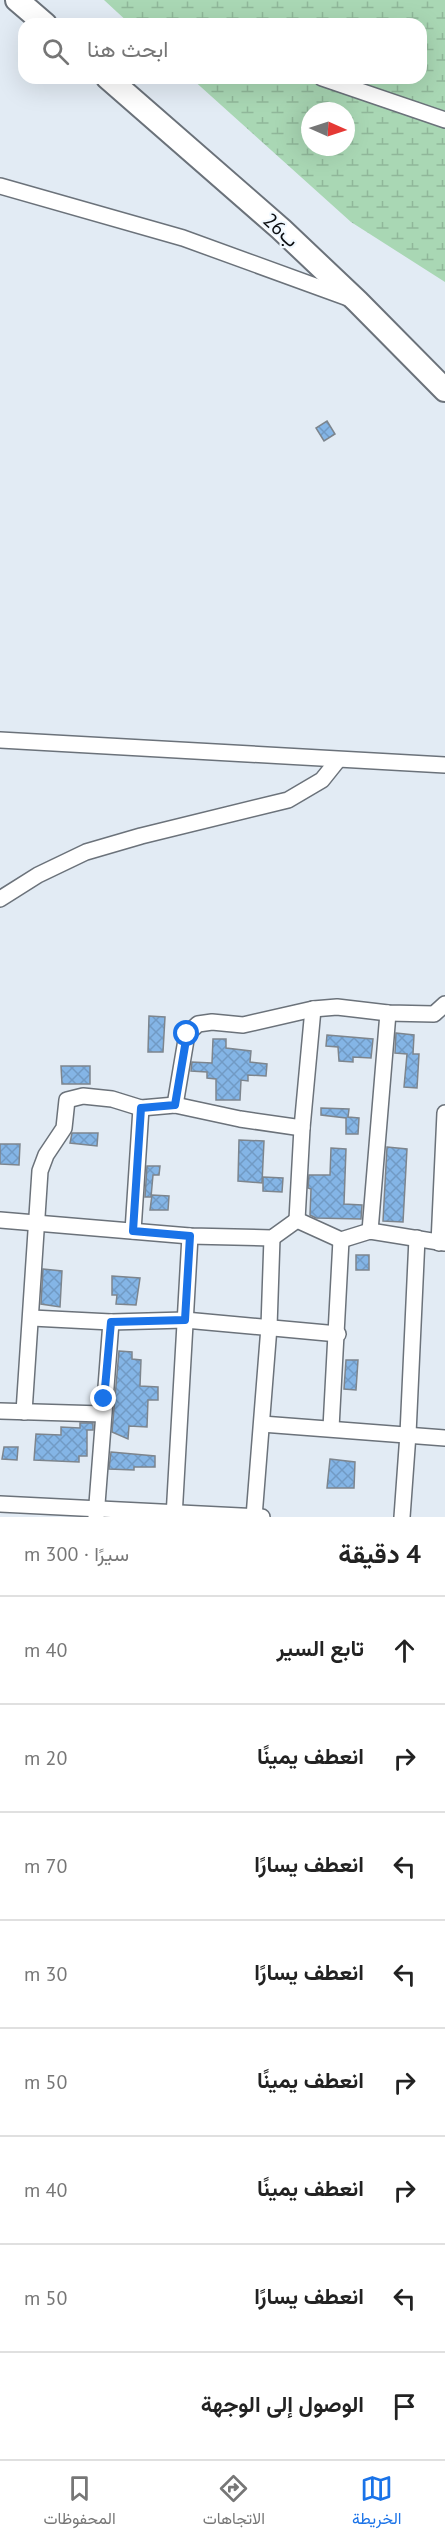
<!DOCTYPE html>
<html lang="ar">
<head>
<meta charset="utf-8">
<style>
  body { margin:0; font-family:"PT Sans",Vazirmatn,sans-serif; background:#f2f2f2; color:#222; direction:rtl }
  .compass { position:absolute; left:301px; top:102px; width:54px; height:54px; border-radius:50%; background:#fff; box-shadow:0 6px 24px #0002; rotate:93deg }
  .stop { position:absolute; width:18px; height:18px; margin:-14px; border:4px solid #1a73e8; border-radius:50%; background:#fff }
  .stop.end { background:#1a73e8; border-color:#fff; box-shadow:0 2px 6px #0008 }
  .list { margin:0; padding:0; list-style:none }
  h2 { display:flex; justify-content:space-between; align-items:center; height:78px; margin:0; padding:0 24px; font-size:26px }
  h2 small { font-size:20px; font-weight:400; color:#767676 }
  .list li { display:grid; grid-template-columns:39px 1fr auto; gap:18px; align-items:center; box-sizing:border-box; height:108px; padding:0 24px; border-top:2px solid #e0e0e0 }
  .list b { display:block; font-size:22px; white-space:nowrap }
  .list em { font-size:20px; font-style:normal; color:#767676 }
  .icon { flex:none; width:33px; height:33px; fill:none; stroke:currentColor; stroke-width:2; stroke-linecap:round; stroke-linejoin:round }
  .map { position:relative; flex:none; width:445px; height:1517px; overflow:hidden; direction:ltr }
  .search { position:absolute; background:#fff; box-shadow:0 6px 24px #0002; left:18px; right:18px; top:18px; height:66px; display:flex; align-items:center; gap:15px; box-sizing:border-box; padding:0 21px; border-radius:18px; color:#767676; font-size:22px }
  .sheet { height:942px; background:#fff }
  nav { display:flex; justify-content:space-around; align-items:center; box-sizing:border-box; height:84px; border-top:2px solid #e0e0e0; background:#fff; font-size:16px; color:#767676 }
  nav a { display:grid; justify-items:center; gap:3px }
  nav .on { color:#1a73e8 }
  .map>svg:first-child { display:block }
</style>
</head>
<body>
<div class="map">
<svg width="445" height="1517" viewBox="0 0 445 1517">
  <defs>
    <pattern id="wetland-marsh" width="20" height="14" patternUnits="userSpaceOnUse" patternTransform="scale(1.5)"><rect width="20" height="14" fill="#a9d7b4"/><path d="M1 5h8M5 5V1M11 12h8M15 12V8" fill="none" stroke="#90b79a"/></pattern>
    <pattern id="building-cross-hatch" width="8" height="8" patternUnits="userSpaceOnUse" patternTransform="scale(1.5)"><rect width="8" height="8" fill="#84b5e6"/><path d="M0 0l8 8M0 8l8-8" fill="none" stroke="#719ac4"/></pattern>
  </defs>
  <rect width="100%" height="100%" fill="#e2ebf4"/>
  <!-- wetland -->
  <path fill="url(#wetland-marsh)" fill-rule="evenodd" d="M104 0H445V282L351 222 191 78H421V24H130ZM310 111H346V147H310Z"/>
  <!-- building -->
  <g fill="url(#building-cross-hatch)" stroke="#7d858d" stroke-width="1.5">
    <polygon points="327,421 335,434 324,441 316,428"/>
    <polygon points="149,1016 165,1017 163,1052 148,1052"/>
    <polygon points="396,1033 414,1035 413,1054 419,1054 417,1088 404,1087 407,1054 395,1053"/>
    <polygon points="327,1035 373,1039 371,1058 353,1057 353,1062 339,1061 338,1047 326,1046"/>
    <polygon points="213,1039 226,1039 226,1048 251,1051 250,1062 267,1064 266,1076 248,1075 248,1081 241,1080 240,1100 216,1100 216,1079 207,1078 207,1072 191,1071 192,1062 212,1063"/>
    <polygon points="61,1066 90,1066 90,1084 62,1084"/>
    <polygon points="321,1108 349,1109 348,1117 359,1118 358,1134 346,1134 346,1118 321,1115"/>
    <polygon points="72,1133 98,1133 97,1146 70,1143"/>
    <polygon points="239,1140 264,1141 262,1183 238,1181"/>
    <polygon points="0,1144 20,1144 19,1165 0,1164"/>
    <polygon points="387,1147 407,1149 403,1222 383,1221"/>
    <polygon points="331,1148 346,1149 344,1204 362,1205 361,1219 316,1218 310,1215 311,1189 308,1188 309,1175 330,1175"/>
    <polygon points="147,1166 160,1166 159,1175 153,1175 151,1197 145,1197"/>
    <polygon points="263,1177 283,1178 282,1192 263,1191"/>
    <polygon points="152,1195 169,1196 168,1210 150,1210"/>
    <rect x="356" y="1255" width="13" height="15"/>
    <polygon points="43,1269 62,1271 60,1307 41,1304"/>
    <polygon points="112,1276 140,1278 136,1305 116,1304 117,1295 112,1295"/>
    <polygon points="119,1351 132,1352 132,1359 141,1360 140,1386 158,1387 158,1400 148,1400 147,1427 129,1426 128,1439 112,1432"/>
    <polygon points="346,1360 358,1360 356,1390 344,1389"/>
    <polygon points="80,1423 93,1423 93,1430 87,1430 87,1456 79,1456 79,1462 34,1460 36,1434 61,1435 61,1427 80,1428"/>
    <polygon points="4,1447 18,1447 17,1460 2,1459"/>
    <polygon points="111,1452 155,1456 155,1467 134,1467 134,1470 109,1469"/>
    <polygon points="330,1459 355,1462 354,1488 327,1488"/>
  </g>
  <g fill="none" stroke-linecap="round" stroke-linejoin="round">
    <!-- minor casing -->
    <g stroke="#6b727a" stroke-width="18">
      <g id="minor">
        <polyline points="322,78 445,120"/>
        <polyline points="0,186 183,238 348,298"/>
        <polyline points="0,740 445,765"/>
        <polyline points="0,899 38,875 86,852 141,836 288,800 322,780 338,760"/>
        <polyline points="175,1105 187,1034 198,1024 212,1022 243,1025 313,1009 337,1007 388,1013 434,1014 445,1004"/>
        <polyline points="0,1220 190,1236 272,1238 297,1220 341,1240 370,1231 445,1243"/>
        <polyline points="297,1220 302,1128 313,1009"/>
        <polyline points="133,1231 141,1108"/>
        <polyline points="370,1231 388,1013"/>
        <polyline points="439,1243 445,1113"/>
        <polyline points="32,1318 111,1322 185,1320 338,1334"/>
        <polyline points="0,1411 103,1414"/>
        <polyline points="24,1412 40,1171 46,1155 64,1128 67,1100 83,1096 112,1099 141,1108 175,1105 240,1119 302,1128"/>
        <polyline points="262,1424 445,1438"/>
        <polyline points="331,1428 341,1240"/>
        <polyline points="0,1504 262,1517"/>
        <polyline points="96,1517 111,1322"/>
        <polyline points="174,1517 190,1236"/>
        <polyline points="254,1517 269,1327 272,1238"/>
        <polyline points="402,1517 408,1434 417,1238"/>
      </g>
    </g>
    <!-- highway casing -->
    <g stroke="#6b727a" stroke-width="26">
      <g id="highway">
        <polyline points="17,0 45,24"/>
        <polyline points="108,78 281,229 357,301 445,390"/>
      </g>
    </g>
    <!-- minor -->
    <use href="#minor" stroke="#fff" stroke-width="15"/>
    <!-- highway -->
    <use href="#highway" stroke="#fff" stroke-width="22"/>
  </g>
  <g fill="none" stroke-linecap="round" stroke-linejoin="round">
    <!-- route -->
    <polyline stroke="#1a73e8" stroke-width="8" points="104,1399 111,1322 185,1320 190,1236 133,1231 141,1108 175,1105 187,1034"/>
  </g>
  <g text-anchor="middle" stroke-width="4.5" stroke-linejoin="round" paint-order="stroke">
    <!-- street labels -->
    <g font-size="20" fill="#0a0d10" stroke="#f0f8ff">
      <text transform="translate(281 230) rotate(42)" y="7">26ب</text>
    </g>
  </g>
</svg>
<svg class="compass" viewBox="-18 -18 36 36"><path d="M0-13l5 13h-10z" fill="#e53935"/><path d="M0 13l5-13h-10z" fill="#767676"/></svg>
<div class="stop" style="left:187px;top:1034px"></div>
<div class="stop end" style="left:104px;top:1399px"></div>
<div class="search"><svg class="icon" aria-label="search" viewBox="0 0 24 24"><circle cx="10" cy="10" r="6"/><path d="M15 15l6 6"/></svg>ابحث هنا</div>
</div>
<section class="sheet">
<h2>4 دقيقة<small>سيرًا · 300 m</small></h2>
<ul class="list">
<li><svg class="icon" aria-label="ahead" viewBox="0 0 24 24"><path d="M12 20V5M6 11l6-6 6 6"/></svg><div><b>تابع السير</b></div><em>40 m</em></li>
<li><svg class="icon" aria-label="right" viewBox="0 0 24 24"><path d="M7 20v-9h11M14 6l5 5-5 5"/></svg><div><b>انعطف يمينًا</b></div><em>20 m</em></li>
<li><svg class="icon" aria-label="left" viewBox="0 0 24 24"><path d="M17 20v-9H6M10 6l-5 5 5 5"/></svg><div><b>انعطف يسارًا</b></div><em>70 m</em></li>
<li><svg class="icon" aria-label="left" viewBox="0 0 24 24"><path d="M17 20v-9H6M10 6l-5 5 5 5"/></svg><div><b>انعطف يسارًا</b></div><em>30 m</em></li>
<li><svg class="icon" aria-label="right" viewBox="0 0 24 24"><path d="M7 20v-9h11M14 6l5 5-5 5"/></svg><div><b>انعطف يمينًا</b></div><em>50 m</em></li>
<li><svg class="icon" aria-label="right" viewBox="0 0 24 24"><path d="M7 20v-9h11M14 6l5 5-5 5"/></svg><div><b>انعطف يمينًا</b></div><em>40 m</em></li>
<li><svg class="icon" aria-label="left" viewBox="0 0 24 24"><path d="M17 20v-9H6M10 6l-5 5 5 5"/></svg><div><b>انعطف يسارًا</b></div><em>50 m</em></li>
<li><svg class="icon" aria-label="arrive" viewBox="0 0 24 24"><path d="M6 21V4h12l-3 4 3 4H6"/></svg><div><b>الوصول إلى الوجهة</b></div></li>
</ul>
</section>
<nav>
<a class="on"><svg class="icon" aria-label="map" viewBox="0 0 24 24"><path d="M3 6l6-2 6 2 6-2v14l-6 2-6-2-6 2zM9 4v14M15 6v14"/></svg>الخريطة</a>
<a><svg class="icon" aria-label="directions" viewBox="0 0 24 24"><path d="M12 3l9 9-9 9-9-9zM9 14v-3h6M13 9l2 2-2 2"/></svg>الاتجاهات</a>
<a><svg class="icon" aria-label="saved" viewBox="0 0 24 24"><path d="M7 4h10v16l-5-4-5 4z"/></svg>المحفوظات</a>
</nav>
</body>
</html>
